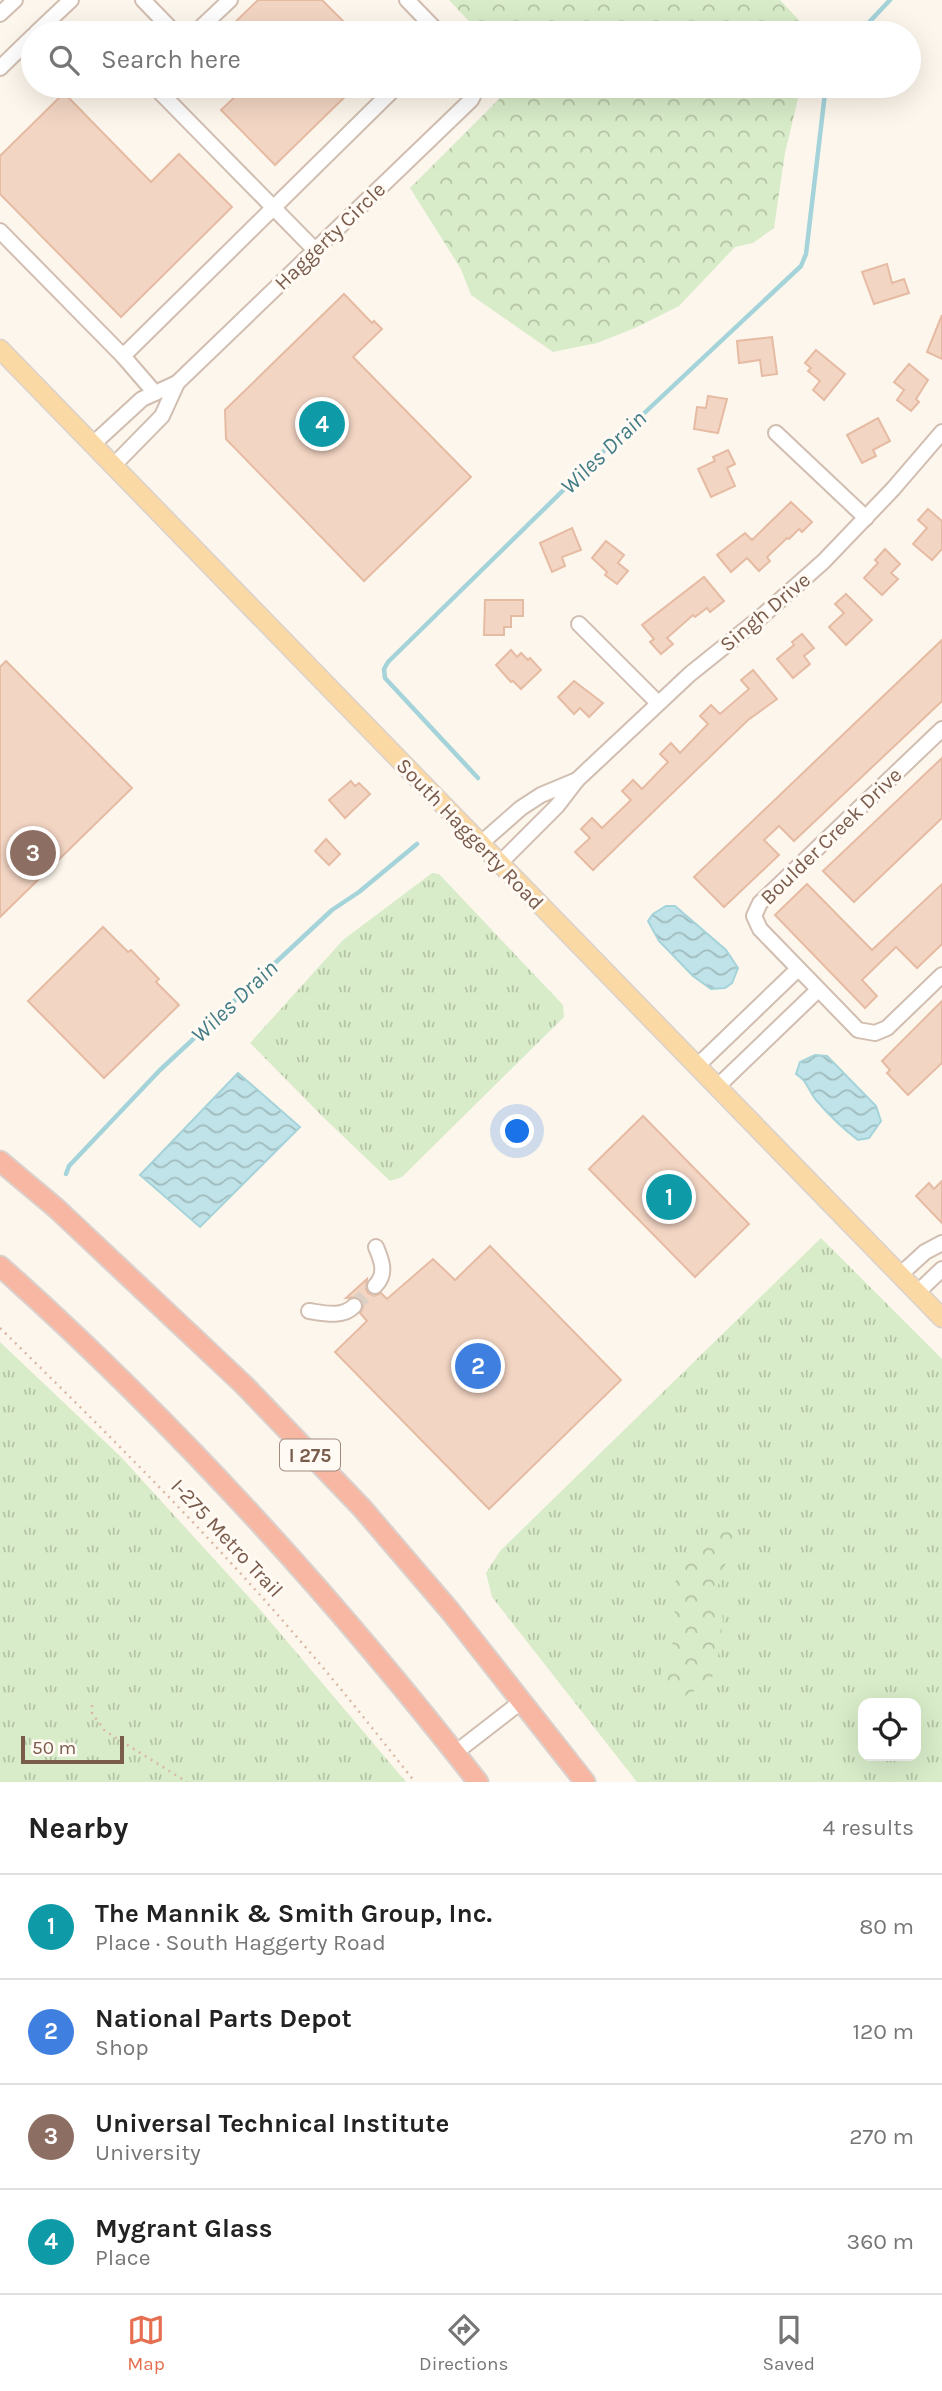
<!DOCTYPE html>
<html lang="en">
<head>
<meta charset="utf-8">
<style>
  body { margin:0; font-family:Karla,sans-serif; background:#f6f6f6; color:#222 }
  .controls { position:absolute; right:21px; bottom:21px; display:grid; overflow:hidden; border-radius:14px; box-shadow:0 7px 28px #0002 }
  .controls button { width:63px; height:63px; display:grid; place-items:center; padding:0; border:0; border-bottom:2px solid #e0e0e0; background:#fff; color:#222; font:35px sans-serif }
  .scale { position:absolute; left:21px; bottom:18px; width:103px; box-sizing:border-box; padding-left:7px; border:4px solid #7a5c4d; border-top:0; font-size:19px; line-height:24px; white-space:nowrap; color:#7a5c4d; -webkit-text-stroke:5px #fffaf3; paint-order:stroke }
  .you { position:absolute; left:518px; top:1132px; width:24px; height:24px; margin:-18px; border:5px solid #fff; border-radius:50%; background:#1a73e8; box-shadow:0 0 0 10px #1a73e833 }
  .badge { display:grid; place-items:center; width:46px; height:46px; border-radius:50%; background:#e76f51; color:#fff; font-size:23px; font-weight:700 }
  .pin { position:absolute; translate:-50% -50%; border:4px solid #fff; box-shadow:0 2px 7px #0006 }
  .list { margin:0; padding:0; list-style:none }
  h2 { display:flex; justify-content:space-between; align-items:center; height:91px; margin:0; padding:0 28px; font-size:30px }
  h2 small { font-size:23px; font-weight:400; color:#767676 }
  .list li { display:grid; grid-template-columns:46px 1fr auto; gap:21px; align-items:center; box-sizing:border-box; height:105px; padding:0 28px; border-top:2px solid #e0e0e0 }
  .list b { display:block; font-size:26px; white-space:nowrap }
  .list p { margin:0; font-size:23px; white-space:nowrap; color:#767676 }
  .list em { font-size:23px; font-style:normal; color:#767676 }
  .icon { flex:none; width:38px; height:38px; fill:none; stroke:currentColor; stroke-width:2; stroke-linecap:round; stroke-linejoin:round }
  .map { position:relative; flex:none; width:942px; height:1782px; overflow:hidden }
  .search { position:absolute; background:#fff; box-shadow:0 7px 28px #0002; left:21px; right:21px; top:21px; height:77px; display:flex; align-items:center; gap:18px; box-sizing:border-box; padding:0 24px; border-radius:38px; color:#767676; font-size:26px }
  .sheet { height:511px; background:#fff }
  nav { display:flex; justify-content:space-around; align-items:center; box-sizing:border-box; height:98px; border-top:2px solid #e0e0e0; background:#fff; font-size:19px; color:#767676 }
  nav a { display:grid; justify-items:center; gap:4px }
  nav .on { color:#e76f51 }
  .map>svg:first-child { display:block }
</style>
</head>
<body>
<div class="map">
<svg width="942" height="1782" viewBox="0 0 942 1782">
  <defs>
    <pattern id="grass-tufts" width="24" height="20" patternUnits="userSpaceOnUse" patternTransform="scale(1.75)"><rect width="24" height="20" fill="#d8ecc9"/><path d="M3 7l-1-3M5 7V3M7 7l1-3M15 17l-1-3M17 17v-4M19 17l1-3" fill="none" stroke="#b4c2a5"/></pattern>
    <pattern id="forest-crowns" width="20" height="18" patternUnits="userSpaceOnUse" patternTransform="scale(1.75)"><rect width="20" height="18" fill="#d8ecc9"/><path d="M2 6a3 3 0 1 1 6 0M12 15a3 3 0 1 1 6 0" fill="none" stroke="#b4c2a5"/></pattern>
    <pattern id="water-waves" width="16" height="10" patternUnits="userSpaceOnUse" patternTransform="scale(1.75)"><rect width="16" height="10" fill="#bfe3e8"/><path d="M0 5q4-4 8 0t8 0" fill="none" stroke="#a0bbbe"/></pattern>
  </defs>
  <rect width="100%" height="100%" fill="#fdf6ec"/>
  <!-- grass -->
  <g fill="url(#grass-tufts)" fill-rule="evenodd">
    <polygon points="432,873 439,874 563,1005 564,1017 402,1177 390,1181 324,1118 250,1043 343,940"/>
    <path d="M821 1238 942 1359V1782H637L492 1597 486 1573 500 1551ZM863 1703H916V1756H863Z"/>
    <polygon points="0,1342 120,1456 257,1606 406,1782 0,1782"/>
  </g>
  <!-- forest -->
  <g fill="url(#forest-crowns)">
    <polygon points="449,0 780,0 797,18 807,33 480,33"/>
    <polygon points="512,86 801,86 785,153 774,228 753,243 735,247 679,306 635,328 597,343 553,352 471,295 461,269 410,188"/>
    <polygon points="729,1521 738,1529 718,1585 723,1620 718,1657 712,1678 698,1689 683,1697 663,1692 657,1685 672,1652 675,1608 668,1592 712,1529"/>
  </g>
  <!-- water -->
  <g fill="url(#water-waves)" stroke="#a5d3da" stroke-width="2">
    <polygon points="666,906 675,906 726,950 738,968 732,983 725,988 711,989 693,976 659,941 648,921 653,914"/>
    <path d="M815 1055 827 1056 876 1106 881 1121 869 1138 858 1140C842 1128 829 1115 816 1100 808 1090 807 1080 796 1074L800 1062Z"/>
    <polygon points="238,1073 300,1127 200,1227 140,1175"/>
  </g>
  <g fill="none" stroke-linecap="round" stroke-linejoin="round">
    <!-- stream -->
    <g stroke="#a5d3da" stroke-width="4.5">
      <polyline points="859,33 890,0"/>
      <polyline points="478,778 385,678 384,669 388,662 590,464 801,266 806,254 825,93 828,86"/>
      <polyline points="66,1174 69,1166 160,1070 332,910 359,892 417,844"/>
    </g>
  </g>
  <!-- building -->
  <g fill="#f3d5c3" stroke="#e6bba3" stroke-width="2">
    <polygon points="258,0 322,0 355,33 224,33"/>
    <polygon points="230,86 356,86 275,165 221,110 238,94"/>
    <polygon points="64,93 151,182 179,154 232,207 121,317 0,194 0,156"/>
    <polygon points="887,264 892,283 904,279 909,293 874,304 862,272"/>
    <polygon points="344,294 372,323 374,321 382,329 353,357 471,477 364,581 226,439 225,410"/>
    <polygon points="942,315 942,359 927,352"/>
    <polygon points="772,337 777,374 762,376 760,360 739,363 737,341"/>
    <polygon points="816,350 845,374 824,400 813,390 820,381 808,371 811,368 805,363"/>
    <polygon points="909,364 928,380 916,399 919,402 911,411 897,400 904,390 894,382"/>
    <polygon points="708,396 727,399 718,433 694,429 697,407 706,408"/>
    <polygon points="878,418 890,441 873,450 876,456 862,463 847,435"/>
    <polygon points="728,450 735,464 727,468 735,486 711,497 698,469 715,461 713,457"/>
    <polygon points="791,502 812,522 802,532 799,529 789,539 787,538 767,557 770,561 759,571 747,558 731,572 717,555 745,533 752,540"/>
    <polygon points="928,509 942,521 942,549 932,560 913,544 927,528 918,520"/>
    <polygon points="572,528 581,550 562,557 565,566 552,572 540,543"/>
    <polygon points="606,541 624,555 618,563 628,571 617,584 605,575 607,572 592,558"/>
    <polygon points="885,549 900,564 891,573 898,579 882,595 864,578 878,563 875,560"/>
    <polygon points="704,577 724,601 710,612 707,608 695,617 693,615 667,638 673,644 661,654 650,642 654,639 642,625"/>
    <polygon points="846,594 872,620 846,645 829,627 844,613 835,604"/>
    <polygon points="485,600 523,600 523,616 511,616 511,627 504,627 504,635 484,635"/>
    <polygon points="802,634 814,648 804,656 810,664 793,678 777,659 794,645 792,642"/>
    <polygon points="942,640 942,701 794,841 779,826 764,840 779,855 724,907 694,877"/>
    <polygon points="511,650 517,657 521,653 528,660 530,658 541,670 521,689 513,681 511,682 496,665"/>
    <polygon points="6,661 132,788 0,917 0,667"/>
    <polygon points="753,670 777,699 748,720 593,870 575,852 590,838 581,829 592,818 602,828 631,800 622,791 633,780 642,789 668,762 660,754 671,743 680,753 708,724 700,716 711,705 720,714 749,689 741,680"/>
    <polygon points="574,681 603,703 589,717 580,708 574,714 558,697"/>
    <polygon points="942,758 942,818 854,902 823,871"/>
    <polygon points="351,781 355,786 359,783 370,794 345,818 329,800"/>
    <polygon points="326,839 340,854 329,865 315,851"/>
    <polygon points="807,884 872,950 942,884 942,944 917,968 896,947 862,980 877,996 865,1008 775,915"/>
    <polygon points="103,927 128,952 131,950 159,979 156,982 179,1005 104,1078 28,1001"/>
    <polygon points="942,1001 942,1063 908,1095 887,1073 890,1070 882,1061"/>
    <polygon points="643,1116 749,1224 695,1277 589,1169"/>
    <polygon points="942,1181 942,1223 916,1196 929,1183 934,1189"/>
    <polygon points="490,1246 621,1380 489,1509 335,1352 367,1321 360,1313 364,1305 361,1299 357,1297 346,1298 367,1279 366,1289 368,1293 374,1296 381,1293 387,1299 433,1259 455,1280"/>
  </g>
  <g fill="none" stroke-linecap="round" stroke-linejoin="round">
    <!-- minor-tunnel -->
    <polyline stroke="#dcd0c4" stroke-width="14" stroke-dasharray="14 7" stroke-linecap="butt" points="354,1306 375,1286"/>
    <!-- minor casing -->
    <g stroke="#d1beb0" stroke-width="18">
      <g id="minor">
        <polyline points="143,0 175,33"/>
        <polyline points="407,0 439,33"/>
        <polyline points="0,14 15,0"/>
        <polyline points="36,33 71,0"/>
        <polyline points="195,33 230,0"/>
        <polyline points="0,68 33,36"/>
        <polyline points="154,86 315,250"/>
        <polyline points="0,231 123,356 397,86"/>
        <polyline points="123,356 155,393"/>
        <polyline points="177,383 471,100 478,86"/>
        <polyline points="776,433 866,518"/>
        <polyline points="93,444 142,399 177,383 162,416 113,466"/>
        <polyline points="579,624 658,703"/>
        <polyline points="942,729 760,903 754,916 760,929 858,1030 875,1033 887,1028 942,975"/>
        <polyline points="577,780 690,674 761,617 824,561 893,489 942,432"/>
        <polyline points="480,844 521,808 541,795 577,780 557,806 499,864"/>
        <polyline points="697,1066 798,969"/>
        <polyline points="717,1087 818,990"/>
        <polyline points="901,1274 925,1252 942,1243"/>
        <path d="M375 1286C387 1274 382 1261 376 1247"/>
        <polyline points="918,1292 942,1269"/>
        <path d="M309 1311C323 1313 343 1318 354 1306"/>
        <polyline points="455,1753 522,1701"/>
      </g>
    </g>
    <!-- major casing -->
    <g stroke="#dad1cd" stroke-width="21">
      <polyline id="major" points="0,349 942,1318"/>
    </g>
    <!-- highway casing -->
    <g stroke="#dad1cd" stroke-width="23">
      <g id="highway">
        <polyline points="0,1161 56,1208 244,1385 362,1508 451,1612 585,1782"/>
        <path d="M0 1266C176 1423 333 1596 478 1782"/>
      </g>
    </g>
    <!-- path -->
    <g stroke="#d9b8a5" stroke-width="2.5" stroke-dasharray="2 5" stroke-linecap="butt">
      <path d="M0 1328C106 1432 212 1537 308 1650 345 1693 380 1738 415 1782"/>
      <polyline points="92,1705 92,1713 105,1731 187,1782"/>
    </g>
    <!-- minor -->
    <use href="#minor" stroke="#fff" stroke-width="14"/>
    <!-- major -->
    <use href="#major" stroke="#fbd9a5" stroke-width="18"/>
    <!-- highway -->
    <use href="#highway" stroke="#f7b7a3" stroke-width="19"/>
  </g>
  <g text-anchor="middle" stroke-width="6" stroke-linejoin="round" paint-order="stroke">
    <!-- shield labels -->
    <rect fill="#fffaf3" stroke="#a28b7f" stroke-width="2" x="280" y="1439.5" width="60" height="31" rx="5"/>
    <g font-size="19" font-weight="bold" fill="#7a5c4d">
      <text x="310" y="1462">I 275</text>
    </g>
    <!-- street labels -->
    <g font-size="21" fill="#7a5c4d" stroke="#fffaf3">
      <text transform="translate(330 236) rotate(-44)" y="7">Haggerty Circle</text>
      <text transform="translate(765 612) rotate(-40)" y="7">Singh Drive</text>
      <text transform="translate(470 834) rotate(46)" y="7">South Haggerty Road</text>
      <text transform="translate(831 836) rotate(-44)" y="7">Boulder Creek Drive</text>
      <text transform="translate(227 1538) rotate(47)" y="7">I-275 Metro Trail</text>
    </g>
    <!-- water labels -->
    <g font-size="23" font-style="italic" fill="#437c86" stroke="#fffaf3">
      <text transform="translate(603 452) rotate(-44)" y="8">Wiles Drain</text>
      <text transform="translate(234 1001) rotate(-43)" y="8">Wiles Drain</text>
    </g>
  </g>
</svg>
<div class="controls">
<button><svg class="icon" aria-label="locate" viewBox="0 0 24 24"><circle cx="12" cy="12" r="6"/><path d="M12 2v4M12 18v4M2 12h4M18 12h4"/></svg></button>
</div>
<div class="scale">50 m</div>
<div class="you"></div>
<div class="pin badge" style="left:669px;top:1197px;background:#0f9aa8">1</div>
<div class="pin badge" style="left:478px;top:1366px;background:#3f7fe0">2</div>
<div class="pin badge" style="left:33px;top:853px;background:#8d6e63">3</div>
<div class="pin badge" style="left:322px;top:424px;background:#0f9aa8">4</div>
<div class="search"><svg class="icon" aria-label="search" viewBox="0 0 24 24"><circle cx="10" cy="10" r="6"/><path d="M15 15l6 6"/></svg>Search here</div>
</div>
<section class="sheet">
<h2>Nearby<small>4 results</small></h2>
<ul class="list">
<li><span class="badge" style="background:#0f9aa8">1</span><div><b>The Mannik &amp; Smith Group, Inc.</b><p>Place · South Haggerty Road</p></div><em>80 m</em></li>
<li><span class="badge" style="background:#3f7fe0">2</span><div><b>National Parts Depot</b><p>Shop</p></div><em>120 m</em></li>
<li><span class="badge" style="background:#8d6e63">3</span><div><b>Universal Technical Institute</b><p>University</p></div><em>270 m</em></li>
<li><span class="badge" style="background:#0f9aa8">4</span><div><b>Mygrant Glass</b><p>Place</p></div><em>360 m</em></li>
</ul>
</section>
<nav>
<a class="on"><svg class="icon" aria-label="map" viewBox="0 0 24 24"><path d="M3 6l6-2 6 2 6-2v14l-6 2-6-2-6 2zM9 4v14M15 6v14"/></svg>Map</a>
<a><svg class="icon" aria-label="directions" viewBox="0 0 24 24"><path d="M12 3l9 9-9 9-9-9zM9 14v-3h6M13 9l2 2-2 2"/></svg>Directions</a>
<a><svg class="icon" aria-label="saved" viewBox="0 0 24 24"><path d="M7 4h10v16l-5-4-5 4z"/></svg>Saved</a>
</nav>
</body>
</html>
